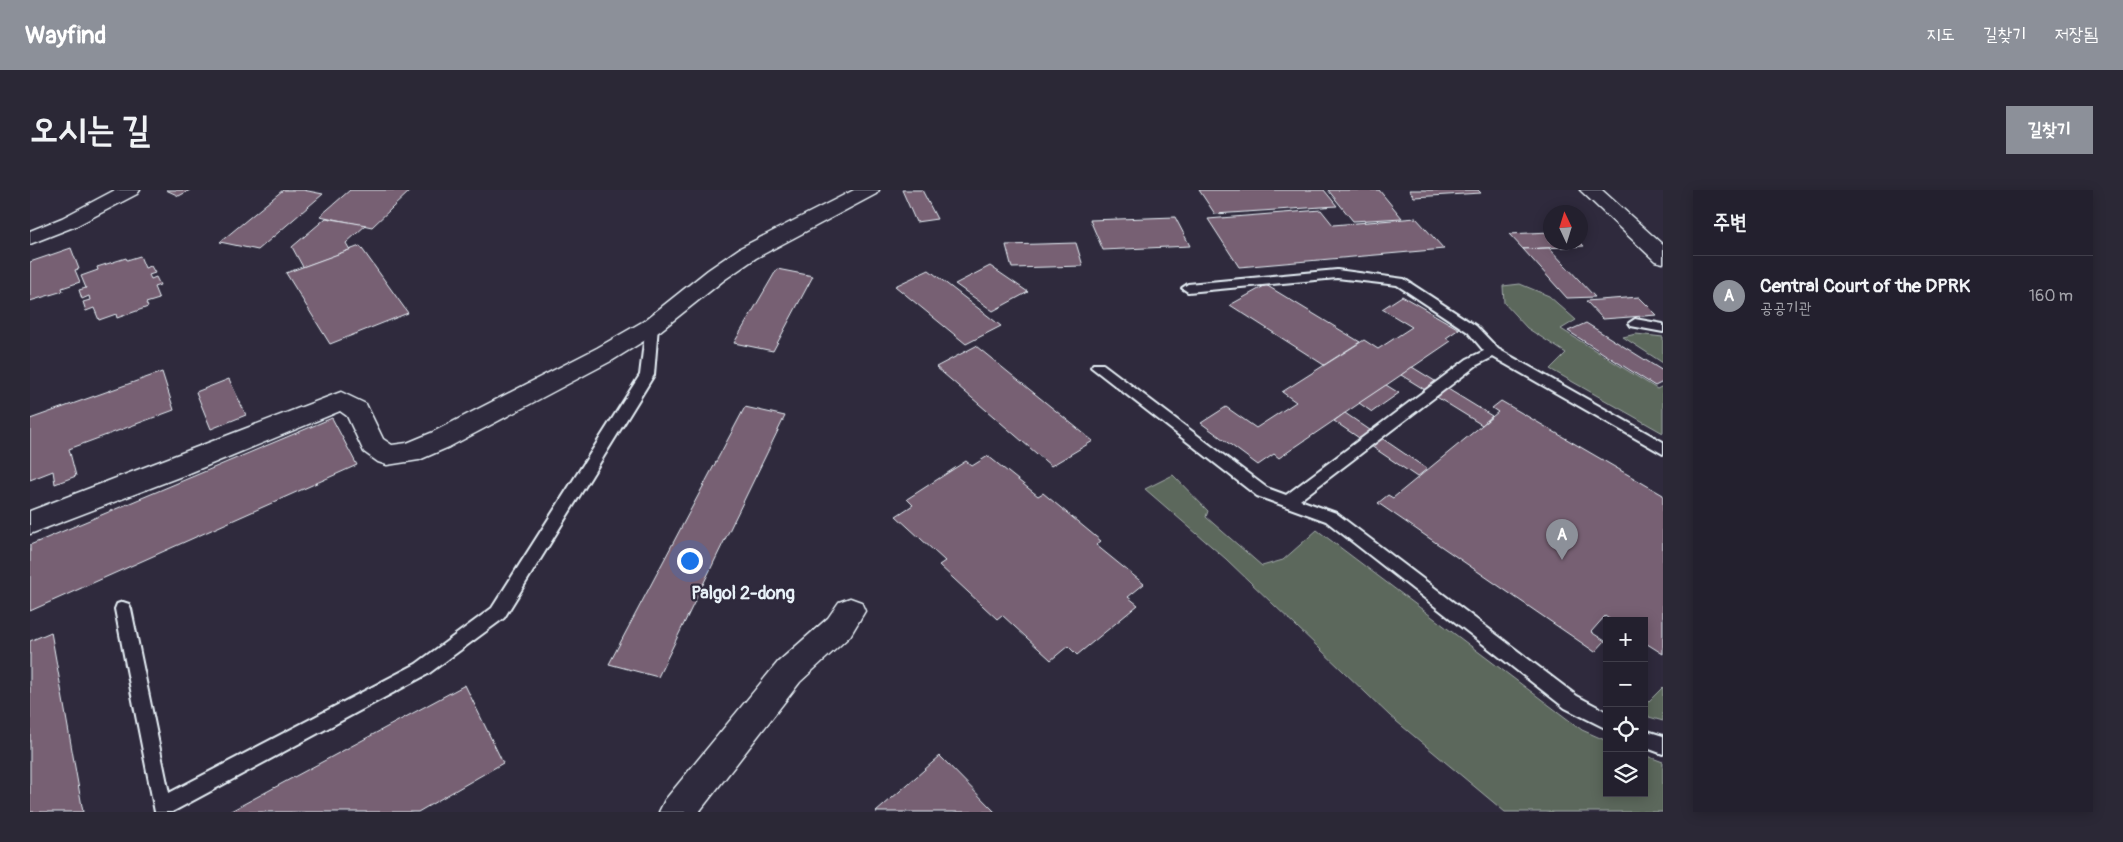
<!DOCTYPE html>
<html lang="ko">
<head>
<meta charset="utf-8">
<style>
  body { margin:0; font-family:Pangolin,"Poor Story",sans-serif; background:#2b2836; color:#f1f3f6 }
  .controls { position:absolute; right:15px; bottom:15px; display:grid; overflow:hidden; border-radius:0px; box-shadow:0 2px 12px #0003 }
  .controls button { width:45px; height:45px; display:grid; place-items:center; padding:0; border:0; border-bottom:1px solid #403e4a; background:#23202e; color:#f1f3f6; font:25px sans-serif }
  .compass { position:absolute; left:1513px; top:15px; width:45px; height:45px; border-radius:50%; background:#23202e; box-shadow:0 2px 12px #0003; rotate:356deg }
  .you { position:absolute; left:659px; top:370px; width:18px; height:18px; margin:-12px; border:4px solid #fff; border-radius:50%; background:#1a73e8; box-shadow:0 0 0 8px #1a73e833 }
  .badge { display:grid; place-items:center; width:32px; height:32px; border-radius:50%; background:#8c9099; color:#fff; font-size:16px; font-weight:700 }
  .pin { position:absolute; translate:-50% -41px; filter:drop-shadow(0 1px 2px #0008) }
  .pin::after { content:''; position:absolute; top:26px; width:18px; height:15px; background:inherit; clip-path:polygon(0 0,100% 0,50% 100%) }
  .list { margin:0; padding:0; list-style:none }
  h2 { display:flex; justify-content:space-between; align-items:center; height:65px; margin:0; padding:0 20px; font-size:21px }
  h2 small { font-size:16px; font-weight:400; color:#a3a3aa }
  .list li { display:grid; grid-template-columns:32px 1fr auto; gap:15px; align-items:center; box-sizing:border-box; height:80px; padding:0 20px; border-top:1px solid #403e4a }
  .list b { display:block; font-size:19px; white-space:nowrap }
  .list p { margin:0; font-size:16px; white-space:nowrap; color:#a3a3aa }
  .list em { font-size:16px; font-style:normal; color:#a3a3aa }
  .icon { flex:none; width:28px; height:28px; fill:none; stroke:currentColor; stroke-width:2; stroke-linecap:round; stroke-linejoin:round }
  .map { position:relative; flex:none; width:1633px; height:622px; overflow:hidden; border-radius:0px }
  header { display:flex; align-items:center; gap:30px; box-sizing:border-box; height:70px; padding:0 25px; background:#8c9099; color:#fff }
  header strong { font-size:24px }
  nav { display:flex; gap:28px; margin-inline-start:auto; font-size:18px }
  .intro { display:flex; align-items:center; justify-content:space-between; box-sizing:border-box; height:120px; padding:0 30px }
  h1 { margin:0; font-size:35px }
  .button { padding:12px 22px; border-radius:0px; background:#8c9099; color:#fff; font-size:18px; font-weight:700 }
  main { display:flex; gap:30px; padding:0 30px }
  aside { flex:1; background:#23202e; border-radius:0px; box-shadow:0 2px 12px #0003 }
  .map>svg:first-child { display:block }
</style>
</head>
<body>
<header>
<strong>Wayfind</strong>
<nav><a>지도</a><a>길찾기</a><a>저장됨</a></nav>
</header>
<div class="intro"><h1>오시는 길</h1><a class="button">길찾기</a></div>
<main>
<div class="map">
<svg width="1633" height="622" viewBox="0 0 1633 622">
  <rect width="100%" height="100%" fill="#2f2a3d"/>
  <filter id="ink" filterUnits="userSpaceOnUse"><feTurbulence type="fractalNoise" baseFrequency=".02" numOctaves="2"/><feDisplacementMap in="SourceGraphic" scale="10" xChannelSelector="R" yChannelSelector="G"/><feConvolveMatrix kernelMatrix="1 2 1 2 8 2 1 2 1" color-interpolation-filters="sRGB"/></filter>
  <g filter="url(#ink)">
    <!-- green -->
    <g fill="#5c675b" stroke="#a2acaa">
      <polygon points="1490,94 1519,106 1546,130 1531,139 1627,199 1633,196 1633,243 1520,179 1536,163 1497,138 1474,113 1473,96"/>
      <polygon points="1606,144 1633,147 1633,173 1593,147"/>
      <polygon points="1143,285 1178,321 1176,327 1232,376 1253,370 1287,340 1552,540 1577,551 1577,603 1614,603 1614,565 1633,572 1633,622 1475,622 1360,526 1196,369 1115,299"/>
      <polygon points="1633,497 1633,531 1619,527 1614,516"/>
    </g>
    <!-- building -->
    <g fill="#776073" stroke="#e8f1f8">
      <polygon points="136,0 160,0 149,6"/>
      <polygon points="253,0 273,0 293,4 228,60 190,52"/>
      <polygon points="320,0 381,0 342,37 290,26"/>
      <polygon points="872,0 892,0 907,29 886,32"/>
      <polygon points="1169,0 1294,0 1307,16 1185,24"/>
      <polygon points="1298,0 1349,0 1372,28 1323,31"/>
      <polygon points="1379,0 1448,0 1451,3 1384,7"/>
      <polygon points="1291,20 1303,35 1386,28 1414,59 1209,77 1178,29"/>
      <polygon points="1145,27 1160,56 1073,60 1060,30"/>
      <polygon points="296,28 336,35 316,53 320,60 273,77 262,57"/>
      <polygon points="1520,42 1520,52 1550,52 1554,56 1493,59 1479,44"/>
      <polygon points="1046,53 1053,76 982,78 976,55"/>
      <polygon points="330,56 378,123 300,154 256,83"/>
      <polygon points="41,58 49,79 45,80 50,92 32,98 33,101 0,111 0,72"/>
      <polygon points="1519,58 1565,107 1537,108 1493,59"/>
      <polygon points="110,66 115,78 121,76 125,83 119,85 121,89 126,87 130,95 124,97 129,109 116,113 118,117 87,128 86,124 69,130 64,118 56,121 53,112 60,110 59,106 52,109 49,100 56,98 51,86 68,80 67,77 96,68 97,70"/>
      <polygon points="960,76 998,102 963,121 925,94"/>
      <polygon points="747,79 783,86 743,161 704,153"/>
      <polygon points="899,80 971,136 936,154 865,96"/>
      <polygon points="1236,95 1330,152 1294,175 1200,115"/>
      <polygon points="1372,106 1429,139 1416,148 1421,151 1249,268 1244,264 1228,275 1171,233 1196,217 1226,238 1266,212 1252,202 1334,150 1348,159 1382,137 1352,119"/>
      <polygon points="1609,107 1627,125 1573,129 1556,111"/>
      <polygon points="1556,133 1633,181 1633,192 1625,196 1538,141"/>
      <polygon points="946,156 1063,251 1021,276 906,177"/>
      <polygon points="1382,177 1462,226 1452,235 1371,185"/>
      <polygon points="132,182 144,220 39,259 46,286 25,294 23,281 0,290 0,229"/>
      <polygon points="199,189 216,225 181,239 166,202"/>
      <polygon points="1356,195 1369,203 1342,222 1329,213"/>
      <polygon points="1471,211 1633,305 1633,464 1614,452 1614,431 1582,431 1575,426 1561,442 1575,451 1565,462 1348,313 1358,305 1363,308 1468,222 1462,218"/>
      <polygon points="715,217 755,226 628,487 579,474"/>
      <polygon points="1315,223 1397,279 1387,287 1304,231"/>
      <polygon points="302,228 327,275 0,421 0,355"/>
      <polygon points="958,266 1008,306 1013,303 1071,351 1066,355 1114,394 1098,407 1108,415 1047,465 1038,456 1021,470 972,425 967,429 909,375 915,371 866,326 883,315 877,309 936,271 942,276"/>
      <polygon points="21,442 53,622 0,622 0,451"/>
      <polygon points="435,495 473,573 388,622 199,622"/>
      <polygon points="910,566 965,622 846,622"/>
    </g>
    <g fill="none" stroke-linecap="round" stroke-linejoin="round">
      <!-- lane casing -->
      <g stroke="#e8f1f8" stroke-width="4">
        <g id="lane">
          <polygon points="1307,80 1374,89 1446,136 1468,159 1633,252 1633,264 1463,167 1447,175 1270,310 1306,323 1547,506 1577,522 1577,539 1535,518 1296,331 1227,306 1061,177 1063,174 1073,174 1237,298 1256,305 1437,169 1454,161 1438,142 1367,95 1307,88 1158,102 1152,98 1158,94"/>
          <polygon points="1605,129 1633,134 1633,142 1601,136 1599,133"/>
          <polygon points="622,132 628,136 624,185 474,428 398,484 142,622 125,622 85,419 87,414 93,412 99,414 101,419 139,603 386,474 462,418 610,185 616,136"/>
          <polygon points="1614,540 1633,546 1633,564 1614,557"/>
        </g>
      </g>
      <!-- street casing -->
      <g stroke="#e8f1f8" stroke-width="3">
        <g id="street">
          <polygon points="85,0 110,0 107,4 46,36 0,54 0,41 32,28"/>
          <polygon points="824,0 849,0 846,4 726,68 694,90 630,141 583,170 419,257 389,270 357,275 348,272 334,262 317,226 310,221 157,284 0,344 0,321 311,202 336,214 353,249 362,255 377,253 401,243 567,158 614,131 678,80 710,58"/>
          <polygon points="1550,0 1572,0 1633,55 1633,73 1625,71"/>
          <polygon points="820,408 831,412 835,421 820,446 770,492 669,622 629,622 635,610 748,472 798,428 809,412"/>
        </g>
      </g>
      <!-- lane -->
      <use href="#lane" fill="#2f2a3d" fill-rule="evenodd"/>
      <!-- street -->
      <use href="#street" fill="#2f2a3d" fill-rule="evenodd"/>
    </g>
  </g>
  <g text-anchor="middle" stroke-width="4.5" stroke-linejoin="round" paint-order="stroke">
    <!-- quarter labels -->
    <g font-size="18" font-weight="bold" fill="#e8f1f8" stroke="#2f2a3d">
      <text x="713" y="409">Palgol 2-dong</text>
    </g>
  </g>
</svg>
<div class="controls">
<button>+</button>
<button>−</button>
<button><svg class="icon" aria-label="locate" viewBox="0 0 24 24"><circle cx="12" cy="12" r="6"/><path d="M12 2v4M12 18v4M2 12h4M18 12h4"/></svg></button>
<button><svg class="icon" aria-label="layers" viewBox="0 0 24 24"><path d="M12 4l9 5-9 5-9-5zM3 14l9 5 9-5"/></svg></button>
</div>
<svg class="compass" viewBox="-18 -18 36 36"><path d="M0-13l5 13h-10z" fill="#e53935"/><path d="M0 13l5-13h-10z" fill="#a3a3aa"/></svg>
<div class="you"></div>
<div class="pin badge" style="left:1532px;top:370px">A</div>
</div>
<aside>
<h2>주변<small></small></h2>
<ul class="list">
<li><span class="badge">A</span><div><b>Central Court of the DPRK</b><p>공공기관</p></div><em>160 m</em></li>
</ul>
</aside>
</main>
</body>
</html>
